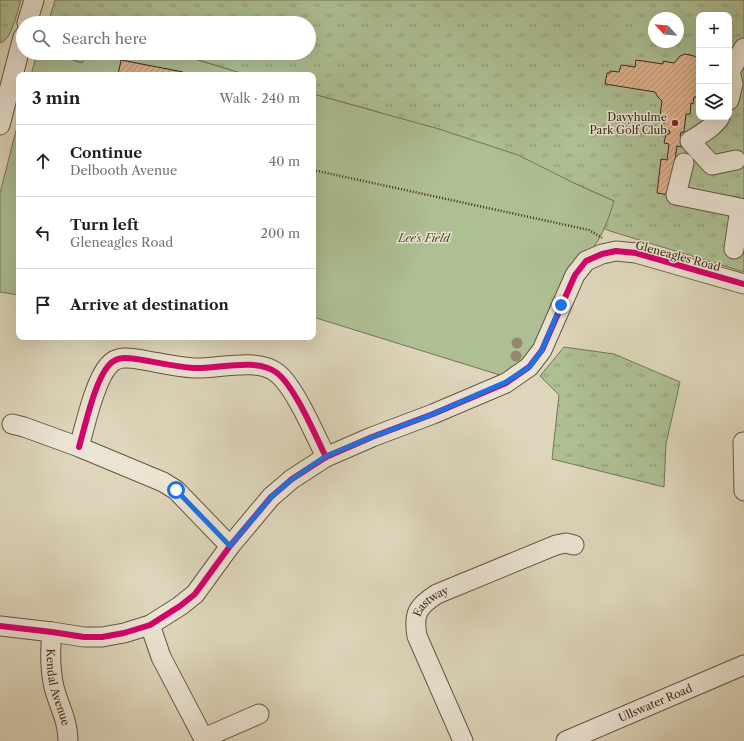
<!DOCTYPE html>
<html lang="en">
<head>
<meta charset="utf-8">
<style>
  body { margin:0; font-family:"Libre Caslon Text",serif; background:#f6f6f6; color:#202124 }
  .controls { position:absolute; right:12px; top:12px; display:grid; overflow:hidden; border-radius:8px; box-shadow:0 4px 16px #0002 }
  .controls button { width:36px; height:36px; display:grid; place-items:center; padding:0; border:0; border-bottom:1px solid #e0e0e0; background:#fff; color:#202124; font:20px sans-serif }
  .compass { position:absolute; left:648px; top:12px; width:36px; height:36px; border-radius:50%; background:#fff; box-shadow:0 4px 16px #0002; rotate:296deg }
  .stop { position:absolute; width:12px; height:12px; margin:-9px; border:3px solid #1a73e8; border-radius:50%; background:#fff }
  .stop.end { background:#1a73e8; border-color:#fff; box-shadow:0 1px 4px #0008 }
  .list { margin:0; padding:0; list-style:none }
  h2 { display:flex; justify-content:space-between; align-items:center; height:52px; margin:0; padding:0 16px; font-size:17px }
  h2 small { font-size:13px; font-weight:400; color:#757577 }
  .list li { display:grid; grid-template-columns:26px 1fr auto; gap:12px; align-items:center; box-sizing:border-box; height:72px; padding:0 16px; border-top:1px solid #e0e0e0 }
  .list b { display:block; font-size:15px; white-space:nowrap }
  .list p { margin:0; font-size:13px; white-space:nowrap; color:#757577 }
  .list em { font-size:13px; font-style:normal; color:#757577 }
  .icon { flex:none; width:22px; height:22px; fill:none; stroke:currentColor; stroke-width:2; stroke-linecap:round; stroke-linejoin:round }
  .map { position:relative; flex:none; width:744px; height:741px; overflow:hidden }
  .search { position:absolute; background:#fff; box-shadow:0 4px 16px #0002; left:16px; top:16px; width:300px; height:44px; display:flex; align-items:center; gap:10px; box-sizing:border-box; padding:0 14px; border-radius:22px; color:#757577; font-size:15px }
  .panel { position:absolute; background:#fff; box-shadow:0 4px 16px #0002; left:16px; top:72px; width:300px; height:268px; border-radius:8px }
  .map>svg:first-child { display:block }
</style>
</head>
<body>
<div class="map">
<svg width="744" height="741" viewBox="0 0 744 741">
  <defs>
    <pattern id="grass-tufts" width="24" height="20" patternUnits="userSpaceOnUse"><rect width="24" height="20" fill="#adbf93"/><path d="M3 7l-1-3M5 7V3M7 7l1-3M15 17l-1-3M17 17v-4M19 17l1-3" fill="none" stroke="#8e9b77"/></pattern>
    <pattern id="building-hatch" width="6" height="6" patternUnits="userSpaceOnUse"><rect width="6" height="6" fill="#dfb38f"/><path d="M-1 1l2-2M0 6l6-6M5 7l2-2" fill="none" stroke="#b69274"/></pattern>
  </defs>
  <rect width="100%" height="100%" fill="#ded6bb"/>
  <filter id="stains"><feTurbulence type="fractalNoise" baseFrequency=".005" numOctaves="4"/><feColorMatrix values="0 0 0 0 .2 0 0 0 0 .09 0 0 0 0 .02 0 0 0 .5 -.17"/></filter>
  <radialGradient id="worn" r=".72"><stop offset=".6" stop-color="#630" stop-opacity="0"/><stop offset="1" stop-color="#630" stop-opacity=".3"/></radialGradient>
  <!-- grass -->
  <g fill="url(#grass-tufts)" stroke="#767456" fill-rule="evenodd">
    <path d="M0 0H21C17 12 12 40 0 43Z"/>
    <path d="M55 0H744V272L610 231 603 228 614 201 578 185 375 111 313 94V75H247L175 53H309V23H48ZM699 15H729V117H699ZM654 18H678V42H654Z"/>
    <polygon points="52,53 87,53 83,63"/>
    <polygon points="564,347 614,354 680,382 666,444 664,487 552,459 559,395 540,376"/>
  </g>
  <!-- park -->
  <g fill="#adbf93" stroke="#767456">
    <polygon points="37,53 52,53 82,63 87,53 175,53 247,75 31,75"/>
    <path d="M313 94 439 129 518 155 578 185 614 201C609 217 603 236 592 249L539 347 503 376 313 317Z"/>
    <polygon points="19,119 19,295 0,292 0,193"/>
  </g>
  <!-- building -->
  <g fill="url(#building-hatch)" stroke="#3f2819">
    <polygon points="685,54 694,56 699,59 699,97 694,97 693,104 691,103 690,114 686,114 684,132 681,132 680,136 683,137 682,147 677,146 670,195 657,193 661,159 667,160 669,144 664,143 666,134 669,134 670,131 663,130 665,116 660,115 662,101 658,97 655,92 605,84 607,73 610,73 610,71 619,72 621,65 635,67 636,60 663,64 663,61 674,63 680,56"/>
    <polygon points="121,60 183,72 182,75 118,75"/>
  </g>
  <g fill="none" stroke-linecap="round" stroke-linejoin="round">
    <!-- minor casing -->
    <g stroke="#675442" stroke-width="21">
      <g id="minor">
        <polyline points="27,23 34,0"/>
        <polyline points="729,100 733,84 730,71 744,48"/>
        <path d="M720 117C713 128 701 134 690 141L712 165 736 160"/>
        <polyline points="0,125 23,37"/>
        <polyline points="684,163 676,195 740,208 734,249"/>
        <polyline points="12,424 24,427 79,447 163,482 176,490 230,546"/>
        <polyline points="743,442 744,491"/>
        <path d="M79 447C85 426 95 380 109 365 118 355 131 358 143 360 160 363 177 367 194 368 218 369 257 357 277 373 295 387 315 435 326 457"/>
        <polyline points="150,625 161,657 205,741"/>
        <polyline points="0,626 52,632 84,637 102,637 124,633 150,625 180,606 195,594 230,546 271,497 292,479 326,457 372,437 433,414 506,383 529,367 542,350 575,275 586,261 602,254 616,251 636,253 744,284"/>
        <path id="s1" d="M52 632C50 650 50 669 54 687 59 707 68 720 68 741"/>
        <polyline points="204,738 259,714"/>
        <path id="s2" d="M463 741 417 636C413 613 418 606 437 594L556 545 566 543 574 545"/>
        <path id="s3" d="M566 741 744 665"/>
      </g>
    </g>
    <!-- path -->
    <polyline stroke="#3f2819" stroke-width="2.5" stroke-dasharray="1 2" stroke-linecap="butt" points="313,170 589,230 602,238"/>
    <!-- minor -->
    <use href="#minor" stroke="#eae4d3" stroke-width="19"/>
    <!-- cycleway casing -->
    <g stroke="#eae4d3" stroke-width="8">
      <g id="cycleway">
        <path d="M79 447C85 426 95 380 109 365 118 355 131 358 143 360 160 363 177 367 194 368 218 369 257 357 277 373 295 387 315 435 326 457"/>
        <polyline points="0,626 52,632 84,637 102,637 124,633 150,625 180,606 195,594 230,546 271,497 292,479 326,457 372,437 433,414 506,383 529,367 542,350 575,275 586,261 602,254 616,251 636,253 744,284"/>
      </g>
    </g>
    <!-- cycleway -->
    <use href="#cycleway" stroke="#d6006c" stroke-width="6"/>
  </g>
  <!-- trees -->
  <g fill="#93876f">
    <circle cx="517" cy="343" r="5.5"/>
    <circle cx="516" cy="356" r="5.5"/>
  </g>
  <g fill="none" stroke-linecap="round" stroke-linejoin="round">
    <!-- route -->
    <polyline stroke="#1a73e8" stroke-width="5" points="176,490 230,546 271,497 292,479 326,456 372,437 433,414 506,382 529,367 542,350 561,305"/>
  </g>
  <!-- markers -->
  <circle fill="#8f2418" stroke="#eae4d3" stroke-width="1.5" cx="675" cy="123" r="4"/>
  <g text-anchor="middle" stroke-width="3" stroke-linejoin="round" paint-order="stroke">
    <!-- poi labels -->
    <g font-size="11" fill="#3f2819" stroke="#eae4d3" text-anchor="end">
      <text x="667" y="121">Davyhulme<tspan x="667" dy="13">Park Golf Club</tspan></text>
    </g>
    <!-- park labels -->
    <g font-size="11" font-style="italic" fill="#554631" stroke="#eae4d3">
      <text x="424" y="242">Lee's Field</text>
    </g>
    <!-- street labels -->
    <g font-size="11" fill="#3f2819" stroke="#eae4d3">
      <text transform="translate(678 256) rotate(15)" y="4">Gleneagles Road</text>
      <text dy="4" stroke="none"><textPath href="#s2" startOffset="156">Eastway</textPath></text>
      <text dy="4" stroke="none"><textPath href="#s1" startOffset="56">Kendal Avenue</textPath></text>
      <text dy="4" stroke="none"><textPath href="#s3" startOffset="97">Ullswater Road</textPath></text>
    </g>
  </g>
  <rect width="100%" height="100%" filter="url(#stains)"/>
  <rect width="100%" height="100%" fill="url(#worn)"/>
</svg>
<div class="controls">
<button>+</button>
<button>−</button>
<button><svg class="icon" aria-label="layers" viewBox="0 0 24 24"><path d="M12 4l9 5-9 5-9-5zM3 14l9 5 9-5"/></svg></button>
</div>
<svg class="compass" viewBox="-18 -18 36 36"><path d="M0-13l5 13h-10z" fill="#e53935"/><path d="M0 13l5-13h-10z" fill="#757577"/></svg>
<div class="stop" style="left:176px;top:490px"></div>
<div class="stop end" style="left:561px;top:305px"></div>
<div class="search"><svg class="icon" aria-label="search" viewBox="0 0 24 24"><circle cx="10" cy="10" r="6"/><path d="M15 15l6 6"/></svg>Search here</div>
<section class="panel">
<h2>3 min<small>Walk · 240 m</small></h2>
<ul class="list">
<li><svg class="icon" aria-label="ahead" viewBox="0 0 24 24"><path d="M12 20V5M6 11l6-6 6 6"/></svg><div><b>Continue</b><p>Delbooth Avenue</p></div><em>40 m</em></li>
<li><svg class="icon" aria-label="left" viewBox="0 0 24 24"><path d="M17 20v-9H6M10 6l-5 5 5 5"/></svg><div><b>Turn left</b><p>Gleneagles Road</p></div><em>200 m</em></li>
<li><svg class="icon" aria-label="arrive" viewBox="0 0 24 24"><path d="M6 21V4h12l-3 4 3 4H6"/></svg><div><b>Arrive at destination</b></div></li>
</ul>
</section>
</div>
</body>
</html>
